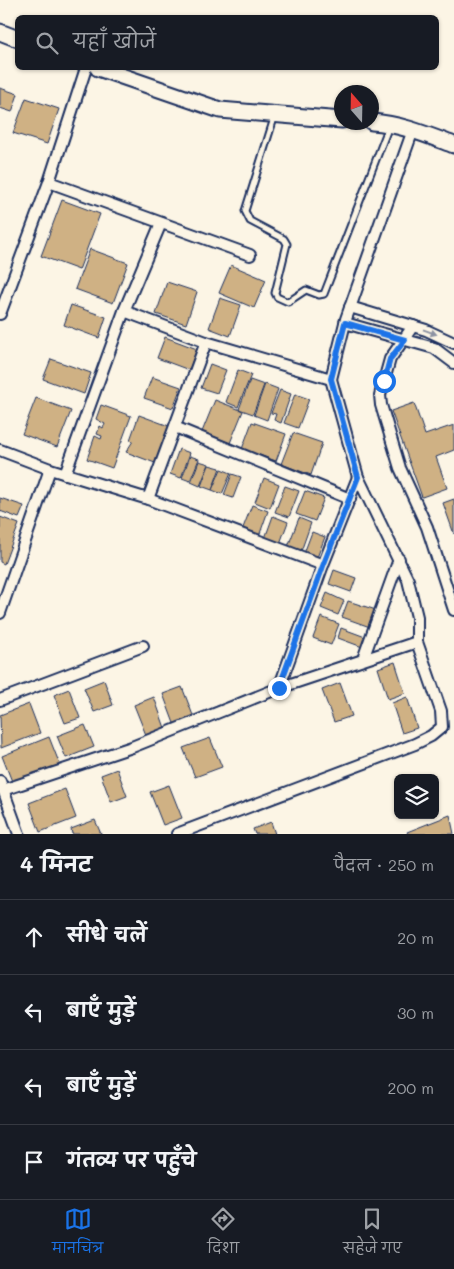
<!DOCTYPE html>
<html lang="hi">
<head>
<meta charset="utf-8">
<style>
  body { margin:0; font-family:Mali,"Playpen Sans Deva",sans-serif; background:#20242c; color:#f1f3f6 }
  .controls { position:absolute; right:15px; bottom:15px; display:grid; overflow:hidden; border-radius:8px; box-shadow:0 1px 4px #0004 }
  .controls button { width:45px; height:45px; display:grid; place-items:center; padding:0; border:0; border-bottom:1px solid #363941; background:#171b24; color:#f1f3f6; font:25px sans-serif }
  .compass { position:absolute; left:334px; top:85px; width:45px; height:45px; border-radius:50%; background:#171b24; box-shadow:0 1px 4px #0004; rotate:340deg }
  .stop { position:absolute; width:15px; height:15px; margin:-11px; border:4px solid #1a73e8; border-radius:50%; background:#fff }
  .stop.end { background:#1a73e8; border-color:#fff; box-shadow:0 1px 5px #0008 }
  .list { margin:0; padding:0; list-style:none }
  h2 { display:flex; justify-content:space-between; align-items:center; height:65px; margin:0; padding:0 20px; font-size:21px }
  h2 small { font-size:16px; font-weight:400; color:#9ea1a6 }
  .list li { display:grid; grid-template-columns:32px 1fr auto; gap:15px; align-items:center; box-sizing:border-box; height:75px; padding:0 20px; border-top:1px solid #363941 }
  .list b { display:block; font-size:19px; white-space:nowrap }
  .list em { font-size:16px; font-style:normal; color:#9ea1a6 }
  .icon { flex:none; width:28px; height:28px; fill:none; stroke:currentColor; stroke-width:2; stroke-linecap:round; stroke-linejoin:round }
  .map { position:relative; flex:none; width:454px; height:834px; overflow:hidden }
  .search { position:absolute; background:#171b24; box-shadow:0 1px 4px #0004; left:15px; right:15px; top:15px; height:55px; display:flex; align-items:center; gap:12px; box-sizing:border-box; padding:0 18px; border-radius:8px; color:#9ea1a6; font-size:19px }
  .sheet { height:365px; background:#171b24 }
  nav { display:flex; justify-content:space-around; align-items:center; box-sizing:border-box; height:70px; border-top:1px solid #363941; background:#171b24; font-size:14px; color:#9ea1a6 }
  nav a { display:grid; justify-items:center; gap:2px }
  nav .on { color:#1a73e8 }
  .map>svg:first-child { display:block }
</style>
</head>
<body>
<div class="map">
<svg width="454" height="834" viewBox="0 0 454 834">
  <rect width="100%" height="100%" fill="#fcf5e5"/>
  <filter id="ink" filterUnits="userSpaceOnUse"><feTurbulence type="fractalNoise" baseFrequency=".02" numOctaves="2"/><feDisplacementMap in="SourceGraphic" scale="10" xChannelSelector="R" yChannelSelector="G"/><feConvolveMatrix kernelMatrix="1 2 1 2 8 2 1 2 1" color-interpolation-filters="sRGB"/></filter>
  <g filter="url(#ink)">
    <!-- building -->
    <g fill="#cfb184" stroke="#1b2f5e">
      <polygon points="0,88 18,94 12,112 0,108"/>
      <polygon points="26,98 59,109 47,144 13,133"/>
      <polygon points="62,200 100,214 79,270 41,256"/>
      <polygon points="90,249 128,263 113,303 75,289"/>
      <polygon points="231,265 266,280 254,308 219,293"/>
      <polygon points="167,282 197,292 186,324 156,314"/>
      <polygon points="220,298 241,305 230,336 209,328"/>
      <polygon points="71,305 106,317 99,338 64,325"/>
      <polygon points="165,337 197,349 189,370 157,358"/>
      <polygon points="51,359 91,373 84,394 43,379"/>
      <polygon points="210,364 226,370 217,393 201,388"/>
      <polygon points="238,370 251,375 238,407 226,402"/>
      <polygon points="152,377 181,387 173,408 144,398"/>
      <polygon points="250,380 264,385 253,414 239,409"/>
      <polygon points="265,384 278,389 267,420 254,415"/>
      <polygon points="280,390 291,394 281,423 274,420 276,414 271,413"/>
      <polygon points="295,394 309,399 298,428 284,423"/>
      <polygon points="36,398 71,411 57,447 22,434"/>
      <polygon points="215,400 243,411 230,443 202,432"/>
      <polygon points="414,403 425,435 454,425 454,450 436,457 447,488 422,497 391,411"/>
      <polygon points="101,405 131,416 112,468 87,459 95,436 101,439 102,436 97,434 100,426 103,428 105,424 96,419"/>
      <polygon points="139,415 169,426 155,463 126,452 133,441 130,440"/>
      <polygon points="252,422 286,434 276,461 242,449"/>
      <polygon points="293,433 322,443 311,475 281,464"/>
      <polygon points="179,449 190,453 181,478 170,474"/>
      <polygon points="190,456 199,459 190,481 182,478"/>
      <polygon points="199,461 209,464 200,486 191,482"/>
      <polygon points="209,465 220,468 212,490 201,486"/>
      <polygon points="221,469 231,473 222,494 212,490"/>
      <polygon points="232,474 241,477 233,498 224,495"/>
      <polygon points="264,478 279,484 270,508 255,502"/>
      <polygon points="285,486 299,491 289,517 275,512"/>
      <polygon points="305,491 324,498 315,521 296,514"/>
      <polygon points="0,498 24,506 19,518 0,511"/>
      <polygon points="454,499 454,534 443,503"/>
      <polygon points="252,505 268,511 258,539 241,533"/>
      <polygon points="273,516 288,522 279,546 264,541"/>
      <polygon points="0,517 19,524 4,564 0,562"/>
      <polygon points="299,518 311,523 300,554 287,549"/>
      <polygon points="312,532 325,537 316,560 303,556"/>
      <polygon points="334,570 356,578 351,592 329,584"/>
      <polygon points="327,593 344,601 338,615 321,608"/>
      <polygon points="348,601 376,610 370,627 342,617"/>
      <polygon points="321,617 339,624 331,645 313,638"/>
      <polygon points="341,628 368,638 365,648 338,638"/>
      <polygon points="395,662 405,693 388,699 378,668"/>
      <polygon points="104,680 113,705 94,712 84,688"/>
      <polygon points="340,683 352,716 334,722 322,690"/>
      <polygon points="182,687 194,718 175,726 163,694"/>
      <polygon points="69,689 80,718 65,723 54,695"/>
      <polygon points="154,697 165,728 146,735 134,705"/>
      <polygon points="407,697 417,728 402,733 392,703"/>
      <polygon points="29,704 40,733 1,748 0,715"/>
      <polygon points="85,725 94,747 66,758 57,736"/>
      <polygon points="49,737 60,765 13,784 2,756"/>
      <polygon points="210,738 222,767 195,777 183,748"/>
      <polygon points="117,769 127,796 111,802 101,775"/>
      <polygon points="169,785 182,818 163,825 150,792"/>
      <polygon points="65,789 76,818 40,832 29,803"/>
      <polygon points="450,815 454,834 408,834 407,832"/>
      <polygon points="95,820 101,834 72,834 71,829"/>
      <polygon points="271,822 275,834 255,834 253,829"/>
    </g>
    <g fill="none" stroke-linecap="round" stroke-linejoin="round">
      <!-- lane casing -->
      <g stroke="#1b2f5e" stroke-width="9">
        <polyline id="lane" points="275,115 245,211 250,221 284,239 287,244 275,293 277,297 288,302 306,290 319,295 324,294 389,126"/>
      </g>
      <!-- street casing -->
      <g stroke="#1b2f5e" stroke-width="14">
        <g id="street">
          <polyline points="49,182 250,255"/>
          <polyline points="350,307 426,330 454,343"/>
          <polyline points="124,311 206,342 331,379"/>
          <polyline points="0,314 49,182 86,68"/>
          <polyline points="345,323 434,348 454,363"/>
          <polyline points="413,326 390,359 380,395 381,405 400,468 427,527 454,610"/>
          <polyline points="175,427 350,499"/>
          <polyline points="0,450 50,469 148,499 323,565"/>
          <polyline points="65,474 124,311 161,223"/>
          <polyline points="148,499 206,342"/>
          <polyline points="0,613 50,469"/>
          <polyline points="363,659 399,559"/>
          <polyline points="279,688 323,565 358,477"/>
          <polyline points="0,700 143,646"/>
          <polyline points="0,781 19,834"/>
          <polyline points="3,790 132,747 279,688 417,642"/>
          <polyline points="177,834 415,744 431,736 442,727 441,711 417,642 417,617 408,580 358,477 331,379 346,319 413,130"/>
        </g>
      </g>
      <!-- secondary casing -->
      <g stroke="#1b2f5e" stroke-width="19">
        <g id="secondary">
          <polyline points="0,32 18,39"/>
          <polyline points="98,68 220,110 342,120"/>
          <path d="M372 122C401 124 427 135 454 145"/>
        </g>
      </g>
      <!-- lane -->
      <use href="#lane" stroke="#fcf5e5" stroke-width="5"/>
      <!-- street -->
      <use href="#street" stroke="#fcf5e5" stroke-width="10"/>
      <!-- secondary -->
      <use href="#secondary" stroke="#fcf5e5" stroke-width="15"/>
    </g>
    <!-- one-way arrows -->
    <defs><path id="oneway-solid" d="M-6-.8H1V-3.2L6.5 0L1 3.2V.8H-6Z" transform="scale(1.25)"/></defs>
    <use fill="#8c92a2" href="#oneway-solid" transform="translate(430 332) rotate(20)"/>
  </g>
  <g fill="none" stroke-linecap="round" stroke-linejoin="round" filter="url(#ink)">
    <!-- route -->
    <polyline stroke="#1a73e8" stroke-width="6" points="279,688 323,566 358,477 331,379 345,323 405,340 390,359 384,381"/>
  </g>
</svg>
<div class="controls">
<button><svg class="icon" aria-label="layers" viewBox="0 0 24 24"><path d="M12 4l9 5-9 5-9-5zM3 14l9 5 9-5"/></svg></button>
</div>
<svg class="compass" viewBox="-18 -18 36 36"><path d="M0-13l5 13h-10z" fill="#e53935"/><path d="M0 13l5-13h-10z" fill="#9ea1a6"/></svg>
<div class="stop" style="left:384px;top:381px"></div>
<div class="stop end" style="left:279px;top:688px"></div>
<div class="search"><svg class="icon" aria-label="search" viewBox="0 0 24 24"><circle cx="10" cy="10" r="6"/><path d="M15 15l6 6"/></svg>यहाँ खोजें</div>
</div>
<section class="sheet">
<h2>4 मिनट<small>पैदल · 250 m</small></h2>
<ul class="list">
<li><svg class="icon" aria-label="ahead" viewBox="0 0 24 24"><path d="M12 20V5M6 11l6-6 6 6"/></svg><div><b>सीधे चलें</b></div><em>20 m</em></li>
<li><svg class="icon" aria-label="left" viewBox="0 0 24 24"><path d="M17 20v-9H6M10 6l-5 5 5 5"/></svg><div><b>बाएँ मुड़ें</b></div><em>30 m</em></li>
<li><svg class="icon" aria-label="left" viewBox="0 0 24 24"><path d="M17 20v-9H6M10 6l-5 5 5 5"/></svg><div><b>बाएँ मुड़ें</b></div><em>200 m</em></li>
<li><svg class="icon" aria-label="arrive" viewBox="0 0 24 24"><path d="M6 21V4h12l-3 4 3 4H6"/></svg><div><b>गंतव्य पर पहुँचे</b></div></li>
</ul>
</section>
<nav>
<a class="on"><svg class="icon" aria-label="map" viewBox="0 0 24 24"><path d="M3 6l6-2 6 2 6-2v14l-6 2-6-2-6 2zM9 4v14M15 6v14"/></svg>मानचित्र</a>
<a><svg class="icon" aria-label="directions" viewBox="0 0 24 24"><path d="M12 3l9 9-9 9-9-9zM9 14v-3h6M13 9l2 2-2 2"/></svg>दिशा</a>
<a><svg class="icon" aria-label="saved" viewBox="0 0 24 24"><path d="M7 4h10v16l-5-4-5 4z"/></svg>सहेजे गए</a>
</nav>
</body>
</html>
